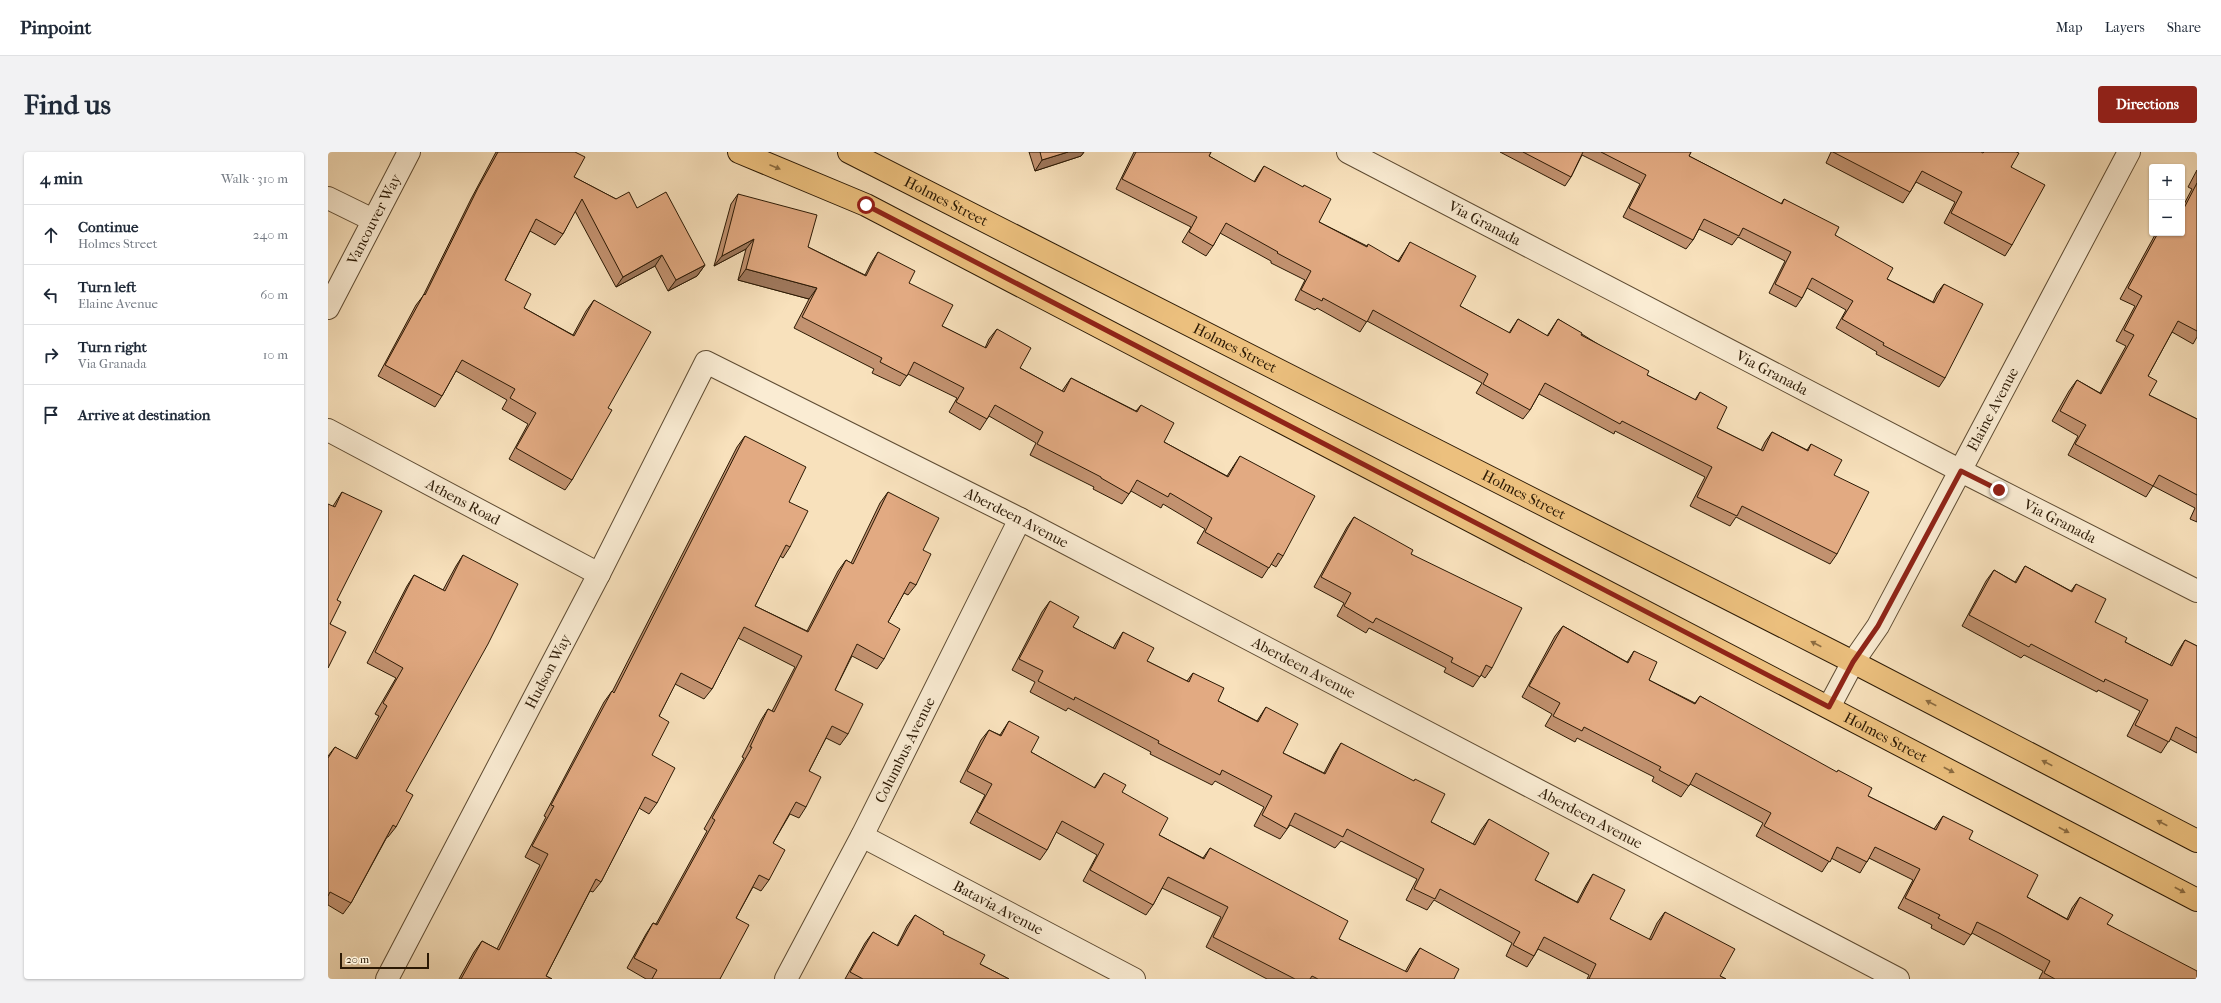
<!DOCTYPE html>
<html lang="en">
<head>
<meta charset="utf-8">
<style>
  body { margin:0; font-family:"IM FELL French Canon",serif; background:#f2f2f3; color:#1f2937 }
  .controls { position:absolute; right:12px; top:12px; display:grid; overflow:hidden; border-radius:4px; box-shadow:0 1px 3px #0004 }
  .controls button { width:36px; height:36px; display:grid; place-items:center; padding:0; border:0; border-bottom:1px solid #e0e1e3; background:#fff; color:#1f2937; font:20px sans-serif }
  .scale { position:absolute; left:12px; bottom:10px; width:89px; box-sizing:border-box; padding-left:4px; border:2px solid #2b1904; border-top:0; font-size:11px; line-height:14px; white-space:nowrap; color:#2b1904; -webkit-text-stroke:3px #faecd3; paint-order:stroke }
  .stop { position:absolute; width:12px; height:12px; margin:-9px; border:3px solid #8f2418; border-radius:50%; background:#fff }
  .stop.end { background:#8f2418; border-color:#fff; box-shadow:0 1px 4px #0008 }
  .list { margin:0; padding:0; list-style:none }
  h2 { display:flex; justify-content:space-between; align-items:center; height:52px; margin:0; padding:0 16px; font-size:17px }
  h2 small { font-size:13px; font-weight:400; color:#747a83 }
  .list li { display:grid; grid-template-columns:26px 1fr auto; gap:12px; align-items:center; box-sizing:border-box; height:60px; padding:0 16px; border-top:1px solid #e0e1e3 }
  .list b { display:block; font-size:15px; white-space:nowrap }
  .list p { margin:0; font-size:13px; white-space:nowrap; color:#747a83 }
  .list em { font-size:13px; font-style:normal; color:#747a83 }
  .icon { flex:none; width:22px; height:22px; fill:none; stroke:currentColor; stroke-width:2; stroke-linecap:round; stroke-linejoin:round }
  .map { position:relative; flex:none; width:1869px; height:827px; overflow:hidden; border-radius:4px }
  header { display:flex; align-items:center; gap:24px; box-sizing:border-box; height:56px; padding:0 20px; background:#fff; border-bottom:1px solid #e0e1e3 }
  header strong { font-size:19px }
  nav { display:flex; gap:22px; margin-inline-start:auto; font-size:14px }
  .intro { display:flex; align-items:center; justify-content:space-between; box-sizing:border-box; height:96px; padding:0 24px }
  h1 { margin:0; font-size:28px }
  .button { padding:10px 18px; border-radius:4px; background:#8f2418; color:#fff; font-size:14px; font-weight:700 }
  main { display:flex; gap:24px; padding:0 24px }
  aside { flex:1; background:#fff; border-radius:4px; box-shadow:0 1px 3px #0004 }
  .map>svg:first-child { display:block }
</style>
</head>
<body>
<header>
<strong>Pinpoint</strong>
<nav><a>Map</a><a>Layers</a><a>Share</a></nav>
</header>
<div class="intro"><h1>Find us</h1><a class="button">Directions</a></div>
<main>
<aside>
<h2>4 min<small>Walk · 310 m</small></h2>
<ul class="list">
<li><svg class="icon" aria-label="ahead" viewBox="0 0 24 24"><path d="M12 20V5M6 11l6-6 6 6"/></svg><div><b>Continue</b><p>Holmes Street</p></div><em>240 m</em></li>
<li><svg class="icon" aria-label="left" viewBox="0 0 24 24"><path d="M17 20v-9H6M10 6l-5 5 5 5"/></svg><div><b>Turn left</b><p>Elaine Avenue</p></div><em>60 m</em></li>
<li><svg class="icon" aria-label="right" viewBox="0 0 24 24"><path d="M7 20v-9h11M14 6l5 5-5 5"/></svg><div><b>Turn right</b><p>Via Granada</p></div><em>10 m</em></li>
<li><svg class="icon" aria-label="arrive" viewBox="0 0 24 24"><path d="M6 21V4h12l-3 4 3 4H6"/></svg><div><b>Arrive at destination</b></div></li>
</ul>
</aside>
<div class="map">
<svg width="1869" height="827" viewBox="0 0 1869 827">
  <rect width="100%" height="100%" fill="#f8e1bc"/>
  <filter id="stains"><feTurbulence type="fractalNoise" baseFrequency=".005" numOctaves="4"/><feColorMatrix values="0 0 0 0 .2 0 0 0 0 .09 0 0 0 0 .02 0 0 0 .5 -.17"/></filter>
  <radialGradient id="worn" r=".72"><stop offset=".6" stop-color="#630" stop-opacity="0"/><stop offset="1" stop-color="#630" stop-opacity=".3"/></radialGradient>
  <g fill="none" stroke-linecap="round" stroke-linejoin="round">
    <!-- minor casing -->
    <g stroke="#5e4b32" stroke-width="24">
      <g id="minor">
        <path id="s1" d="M1020 0 1633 319 1869 439"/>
        <polyline points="0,46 45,68"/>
        <path id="s2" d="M0 156 81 0"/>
        <path id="s3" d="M0 278 271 422"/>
        <path id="s4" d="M1501 555 1525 510 1550 474 1801 0"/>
        <path id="s5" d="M534 684 806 827"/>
        <path id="s6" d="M59 827 271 422 378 210 692 367 1570 827"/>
        <path id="s7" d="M458 827 534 684 692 367"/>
      </g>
    </g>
    <!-- major casing -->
    <g stroke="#2b1904" stroke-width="24">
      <g id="major">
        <path id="s8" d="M411 0 538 53 1869 748"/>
        <path id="s9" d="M521 0 1525 510 1869 689"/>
      </g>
    </g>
    <!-- minor -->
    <use href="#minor" stroke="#faecd3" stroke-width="22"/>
    <!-- major -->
    <use href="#major" stroke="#ecc07e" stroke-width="22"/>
  </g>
  <!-- wall -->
  <g fill="#c29270" stroke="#2b1904">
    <polygon points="168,0 247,0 246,25 288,47 309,56 377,113 369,124 340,139 327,114 288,135 247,59 235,82 227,93 202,79 177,128 196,156 245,183 258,159 266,148 280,256 244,328 237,338 181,307 200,272 174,257 179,248 128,219 114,244 107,255 50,224 88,153 95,144 143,47"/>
    <polygon points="701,0 756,0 753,4 707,19"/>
    <polygon points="806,0 883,0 881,4 926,30 930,23 936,14 991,70 1039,94 1070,109 1076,100 1082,90 1132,154 1181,181 1190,167 1219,184 1230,167 1319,223 1367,248 1372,240 1389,276 1433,298 1437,290 1444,280 1479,298 1483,292 1506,323 1509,402 1502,412 1408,365 1402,374 1362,354 1377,325 1287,279 1286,282 1211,242 1202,258 1195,267 1148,241 1154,231 1039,169 1032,180 989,156 987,158 967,148 977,128 943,111 943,109 892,81 885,94 878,104 854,90 863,75 788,37"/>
    <polygon points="1172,0 1363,0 1361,4 1453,52 1456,47 1507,83 1559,127 1605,150 1609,141 1616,132 1617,226 1611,235 1548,202 1549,200 1508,176 1518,158 1479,136 1474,146 1468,155 1441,141 1457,109 1410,85 1404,93 1371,77 1365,88 1358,97 1295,65 1312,32 1254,3 1243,25 1237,34"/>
    <polygon points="1503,0 1688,0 1683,15 1684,93 1677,104 1616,71 1627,50 1588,30 1582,40 1575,51 1498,11"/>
    <polygon points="1869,18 1869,185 1865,192 1844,180 1820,224 1821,243 1869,267 1869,370 1862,367 1867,356 1825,334 1818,345 1740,303 1750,284 1724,269 1741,239 1749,228 1772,241 1798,194 1788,189 1807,154 1792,147 1828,81 1854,81 1854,56 1864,37 1860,35"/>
    <polygon points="410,42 480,95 537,123 543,111 550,100 581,131 614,174 657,196 661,187 669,177 692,216 734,239 743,226 808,259 813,253 836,290 899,324 912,304 955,404 948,415 943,412 934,426 869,391 877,377 835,352 833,356 803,339 794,352 765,337 766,335 702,303 708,291 661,264 652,278 621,260 629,246 580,222 572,234 544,221 546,217 466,176 481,147 410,128 418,97 386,114 403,52"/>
    <polygon points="417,284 461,350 462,395 455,406 452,404 427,454 479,479 510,419 518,408 523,411 552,351 560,340 595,398 588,433 580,443 576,441 560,470 556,507 549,517 524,504 507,538 520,582 512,593 498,586 481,619 478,655 471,666 462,662 445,691 441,728 433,739 425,735 408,766 392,827 318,827 299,816 318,782 325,771 328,772 379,679 376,677 416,606 414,605 433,568 440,557 444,559 467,515 410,486 384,537 376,547 347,532 331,564 324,603 329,651 321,662 311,656 273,730 265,740 262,739 218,824 224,827 131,827 146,800 154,789 169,797 212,713 197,705 218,665 216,664 276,550 284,539 284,540 409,295"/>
    <polygon points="14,340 9,448 2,472 5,354 7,351"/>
    <polygon points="1026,365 1083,402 1164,516 1157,526 1153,523 1145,535 1116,520 1118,516 1041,476 1038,481 1009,464 1016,451 986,435 1019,375"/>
    <polygon points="135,403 78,639 68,675 60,685 59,685 23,751 15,762 0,753 0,604 7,595 27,607 51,564 47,562 68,526 39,511 79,434 86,423 115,438 128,414"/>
    <polygon points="1697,414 1743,439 1748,432 1767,470 1797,490 1842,513 1850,499 1857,488 1869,494 1869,601 1842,587 1833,601 1799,584 1812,559 1770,538 1769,540 1696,503 1693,506 1634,474 1658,429 1666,418 1687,430"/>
    <polygon points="722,449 745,475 785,496 788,491 795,480 819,509 859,529 865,521 890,549 929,569 938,555 955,601 996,621 1006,602 1013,591 1103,670 1145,692 1153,678 1161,667 1207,728 1249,750 1258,733 1265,722 1282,767 1321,788 1329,771 1337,760 1392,824 1398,827 1259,827 1261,823 1210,797 1206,804 1199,815 1178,804 1184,791 1106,748 1099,758 1078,748 1089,727 1013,689 1007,696 962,673 952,687 926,674 936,655 887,629 884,633 822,602 823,600 740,556 738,559 702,540 707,530 684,518 714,460"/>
    <polygon points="1235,474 1299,510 1306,499 1321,528 1367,551 1372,544 1540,644 1606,677 1615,664 1641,687 1699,745 1739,767 1744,756 1752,745 1779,772 1869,827 1711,827 1715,819 1644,781 1636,793 1603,776 1604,773 1570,756 1585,728 1541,706 1532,721 1503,706 1494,720 1428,684 1435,671 1362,632 1353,645 1324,629 1326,625 1249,586 1247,590 1217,574 1224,562 1194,545 1227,484"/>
    <polygon points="681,569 703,600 766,636 776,621 794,640 831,683 875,706 882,696 1011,787 1077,820 1085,806 1092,796 1126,827 939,827 878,795 893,765 834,736 825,753 818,763 755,729 769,703 728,680 719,698 712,708 642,671 657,643 632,630 653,588 661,578 672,583"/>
    <polygon points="587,763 615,782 652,812 681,827 517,827 537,791 545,780 569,794 579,774"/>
  </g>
  <!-- shaded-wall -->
  <g fill="#9e775b" stroke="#2b1904">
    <polygon points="740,0 756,0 753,4 707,19 714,8"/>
    <polygon points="426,87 418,97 386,114 394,104"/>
    <polygon points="334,103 327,114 288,135 295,125"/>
    <polygon points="377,113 369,124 340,139 348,128"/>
    <polygon points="418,117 489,136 481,147 410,128"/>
  </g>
  <!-- building -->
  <g fill="#e2aa82" stroke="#2b1904">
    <polygon points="170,0 247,0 257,5 246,25 288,47 301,40 309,56 338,40 377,113 348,128 334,103 295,125 254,47 235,82 208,67 177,128 203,142 196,156 246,184 266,148 323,180 280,256 284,258 244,328 188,296 208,261 182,246 187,237 134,208 114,244 57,213 96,142 97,143 150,36"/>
    <polygon points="712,0 740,0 714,8"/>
    <polygon points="808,0 883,0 881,4 927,30 936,14 975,35 976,33 1003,47 991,70 1039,95 1040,92 1071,110 1082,90 1148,124 1132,154 1182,181 1190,167 1220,184 1230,167 1254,181 1253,183 1321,219 1319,223 1368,248 1372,240 1399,255 1389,276 1435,299 1444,280 1480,299 1483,292 1514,308 1506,323 1541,340 1509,402 1414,354 1409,364 1369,345 1384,315 1294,269 1292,272 1217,231 1202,258 1155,232 1160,222 1045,158 1039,170 995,146 994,149 973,138 983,119 949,101 950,100 898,71 885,94 861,80 869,65 794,27"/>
    <polygon points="1195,0 1255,0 1243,25"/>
    <polygon points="1273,0 1363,0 1361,4 1454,52 1456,47 1511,75 1507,83 1565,116 1559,127 1606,151 1616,132 1655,152 1617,226 1555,193 1556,191 1514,167 1525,149 1484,126 1474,146 1447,132 1463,100 1415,76 1411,84 1376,67 1365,88 1301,56 1318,23"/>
    <polygon points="1505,0 1653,0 1655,1 1656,0 1688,0 1691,1 1683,15 1717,33 1684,93 1623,61 1634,40 1594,19 1582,40"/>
    <polygon points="1869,31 1869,179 1850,169 1820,224 1829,229 1821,243 1869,267 1869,343 1831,323 1825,334 1747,292 1758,273 1732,259 1749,228 1773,242 1806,183 1796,178 1814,144 1800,136 1830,81 1854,81 1854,60"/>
    <polygon points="410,42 489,63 480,95 538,124 550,100 587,119 581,131 625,153 614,174 658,196 669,177 703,196 692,216 736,240 743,226 809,260 813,253 846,271 836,290 900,325 912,304 987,344 955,404 950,401 941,416 877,380 884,366 842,341 840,345 809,328 801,342 773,326 773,325 709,292 715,280 667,253 659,267 628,250 636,236 586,210 579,224 552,210 554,206 474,165 489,136 418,117 426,87 394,104"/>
    <polygon points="417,284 478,315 461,350 480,359 462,395 458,393 427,454 480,480 518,408 525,412 560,340 611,366 595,398 603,402 588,433 582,430 560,470 572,477 556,507 529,492 507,538 535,552 520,582 504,574 481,619 493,625 478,655 468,650 445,691 457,698 441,728 431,723 408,766 421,773 392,827 324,827 329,818 306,806 325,771 329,773 387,668 384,666 424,595 422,595 440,557 446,560 474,504 416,475 384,537 353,521 331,564 341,570 324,603 347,616 329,651 317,645 273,730 268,727 218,824 224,827 133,827 154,789 171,798 220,702 204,694 226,654 223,653 284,539 286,541"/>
    <polygon points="14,340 54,359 9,448 13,450 2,472 18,480 0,516 0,352 7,355"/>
    <polygon points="1026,365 1085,398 1083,402 1194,456 1164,516 1158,513 1152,525 1123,510 1125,506 1048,466 1045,471 1016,454 1023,441 993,425"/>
    <polygon points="135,403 190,432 160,492 78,639 85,643 68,675 65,673 23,751 2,740 0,744 0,606 7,595 29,607 59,554 55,551 75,516 47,500 86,423 117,439"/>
    <polygon points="1697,414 1744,440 1748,432 1778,447 1767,470 1799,486 1797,490 1844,514 1857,488 1869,494 1869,586 1848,575 1841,590 1807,573 1820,548 1777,527 1776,530 1703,492 1701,495 1641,463 1666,418 1688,431"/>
    <polygon points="722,449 751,465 745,475 787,497 795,480 826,496 819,509 861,530 865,521 896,536 890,549 930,570 938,555 970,572 955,601 997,622 1013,591 1086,629 1087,627 1117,642 1103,670 1147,693 1161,667 1221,701 1207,728 1250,751 1265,722 1297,738 1282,767 1323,788 1337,760 1407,797 1392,824 1398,827 1261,827 1268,812 1216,785 1206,804 1185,793 1192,780 1112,737 1107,747 1086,737 1096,717 1019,677 1015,685 967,661 959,677 934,663 944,644 894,618 892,623 830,591 831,589 747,545 746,548 710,529 715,519 691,507"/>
    <polygon points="1235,474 1300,511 1306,499 1329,510 1321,528 1367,552 1372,544 1509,620 1510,618 1544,636 1540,644 1608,678 1615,664 1645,679 1641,687 1710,723 1699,745 1740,768 1752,745 1785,763 1779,772 1869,819 1869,827 1727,827 1716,821 1722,809 1671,781 1649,770 1643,783 1610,766 1612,763 1577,746 1592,717 1547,695 1539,710 1509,695 1502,710 1436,674 1443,661 1368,621 1361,634 1331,618 1333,615 1256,575 1254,579 1225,564 1232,551 1201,534"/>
    <polygon points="681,569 711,585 703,600 767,636 776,621 798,633 794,640 840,666 831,683 876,707 882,696 1020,769 1011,787 1079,820 1092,796 1131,817 1126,827 990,827 984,824 982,827 967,827 885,785 900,755 840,725 825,753 762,718 776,692 734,669 719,698 649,660 664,632 639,619 661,578 673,584"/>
    <polygon points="587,763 616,780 615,782 657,803 652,812 681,827 535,827 522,820 545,780 570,794"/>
  </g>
  <!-- one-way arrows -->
  <defs><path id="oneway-solid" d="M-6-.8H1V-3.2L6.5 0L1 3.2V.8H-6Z"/></defs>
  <g fill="#8c6c41">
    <use href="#oneway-solid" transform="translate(447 15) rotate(23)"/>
    <use href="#oneway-solid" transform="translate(1488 492) rotate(-153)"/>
    <use href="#oneway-solid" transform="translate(1603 551) rotate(-153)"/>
    <use href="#oneway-solid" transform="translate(1719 611) rotate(-153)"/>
    <use href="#oneway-solid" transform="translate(1621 618) rotate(28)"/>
    <use href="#oneway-solid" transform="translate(1834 671) rotate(-153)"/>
    <use href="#oneway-solid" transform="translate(1736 678) rotate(28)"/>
    <use href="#oneway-solid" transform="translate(1852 738) rotate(28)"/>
  </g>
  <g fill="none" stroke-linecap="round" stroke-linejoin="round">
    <!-- route -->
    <polyline stroke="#8f2418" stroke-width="5" points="538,53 1501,555 1525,510 1550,474 1633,319 1671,338"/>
  </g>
  <g text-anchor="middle" stroke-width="3" stroke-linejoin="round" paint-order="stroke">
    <!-- street labels -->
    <g font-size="15" fill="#2b1904" stroke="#faecd3">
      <text dy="5" stroke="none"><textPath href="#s9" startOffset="109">Holmes Street</textPath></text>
      <text dy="5" stroke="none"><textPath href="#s2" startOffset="100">Vancouver Way</textPath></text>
      <text dy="5" stroke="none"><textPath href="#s1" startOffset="154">Via Granada</textPath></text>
      <text dy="5" stroke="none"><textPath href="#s9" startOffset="433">Holmes Street</textPath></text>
      <text dy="5" stroke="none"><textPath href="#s1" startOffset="478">Via Granada</textPath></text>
      <text dy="5" stroke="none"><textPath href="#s4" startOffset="340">Elaine Avenue</textPath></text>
      <text dy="5" stroke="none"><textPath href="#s9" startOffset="757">Holmes Street</textPath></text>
      <text dy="5" stroke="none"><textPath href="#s3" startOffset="153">Athens Road</textPath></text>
      <text dy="5" stroke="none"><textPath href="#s6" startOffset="1042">Aberdeen Avenue</textPath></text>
      <text dy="5" stroke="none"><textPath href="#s1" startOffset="802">Via Granada</textPath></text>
      <text dy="5" stroke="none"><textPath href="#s6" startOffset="1366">Aberdeen Avenue</textPath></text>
      <text dy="5" stroke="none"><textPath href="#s6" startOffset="347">Hudson Way</textPath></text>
      <text dy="5" stroke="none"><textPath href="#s8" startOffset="1288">Holmes Street</textPath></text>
      <text dy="5" stroke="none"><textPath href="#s7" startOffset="258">Columbus Avenue</textPath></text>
      <text dy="5" stroke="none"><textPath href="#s6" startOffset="1690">Aberdeen Avenue</textPath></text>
      <text dy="5" stroke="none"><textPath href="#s5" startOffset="154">Batavia Avenue</textPath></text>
    </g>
  </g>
  <rect width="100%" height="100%" filter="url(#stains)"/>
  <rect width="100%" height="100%" fill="url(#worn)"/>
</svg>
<div class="controls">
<button>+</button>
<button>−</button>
</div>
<div class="scale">20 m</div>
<div class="stop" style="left:538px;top:53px"></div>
<div class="stop end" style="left:1671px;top:338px"></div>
</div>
</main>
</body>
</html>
